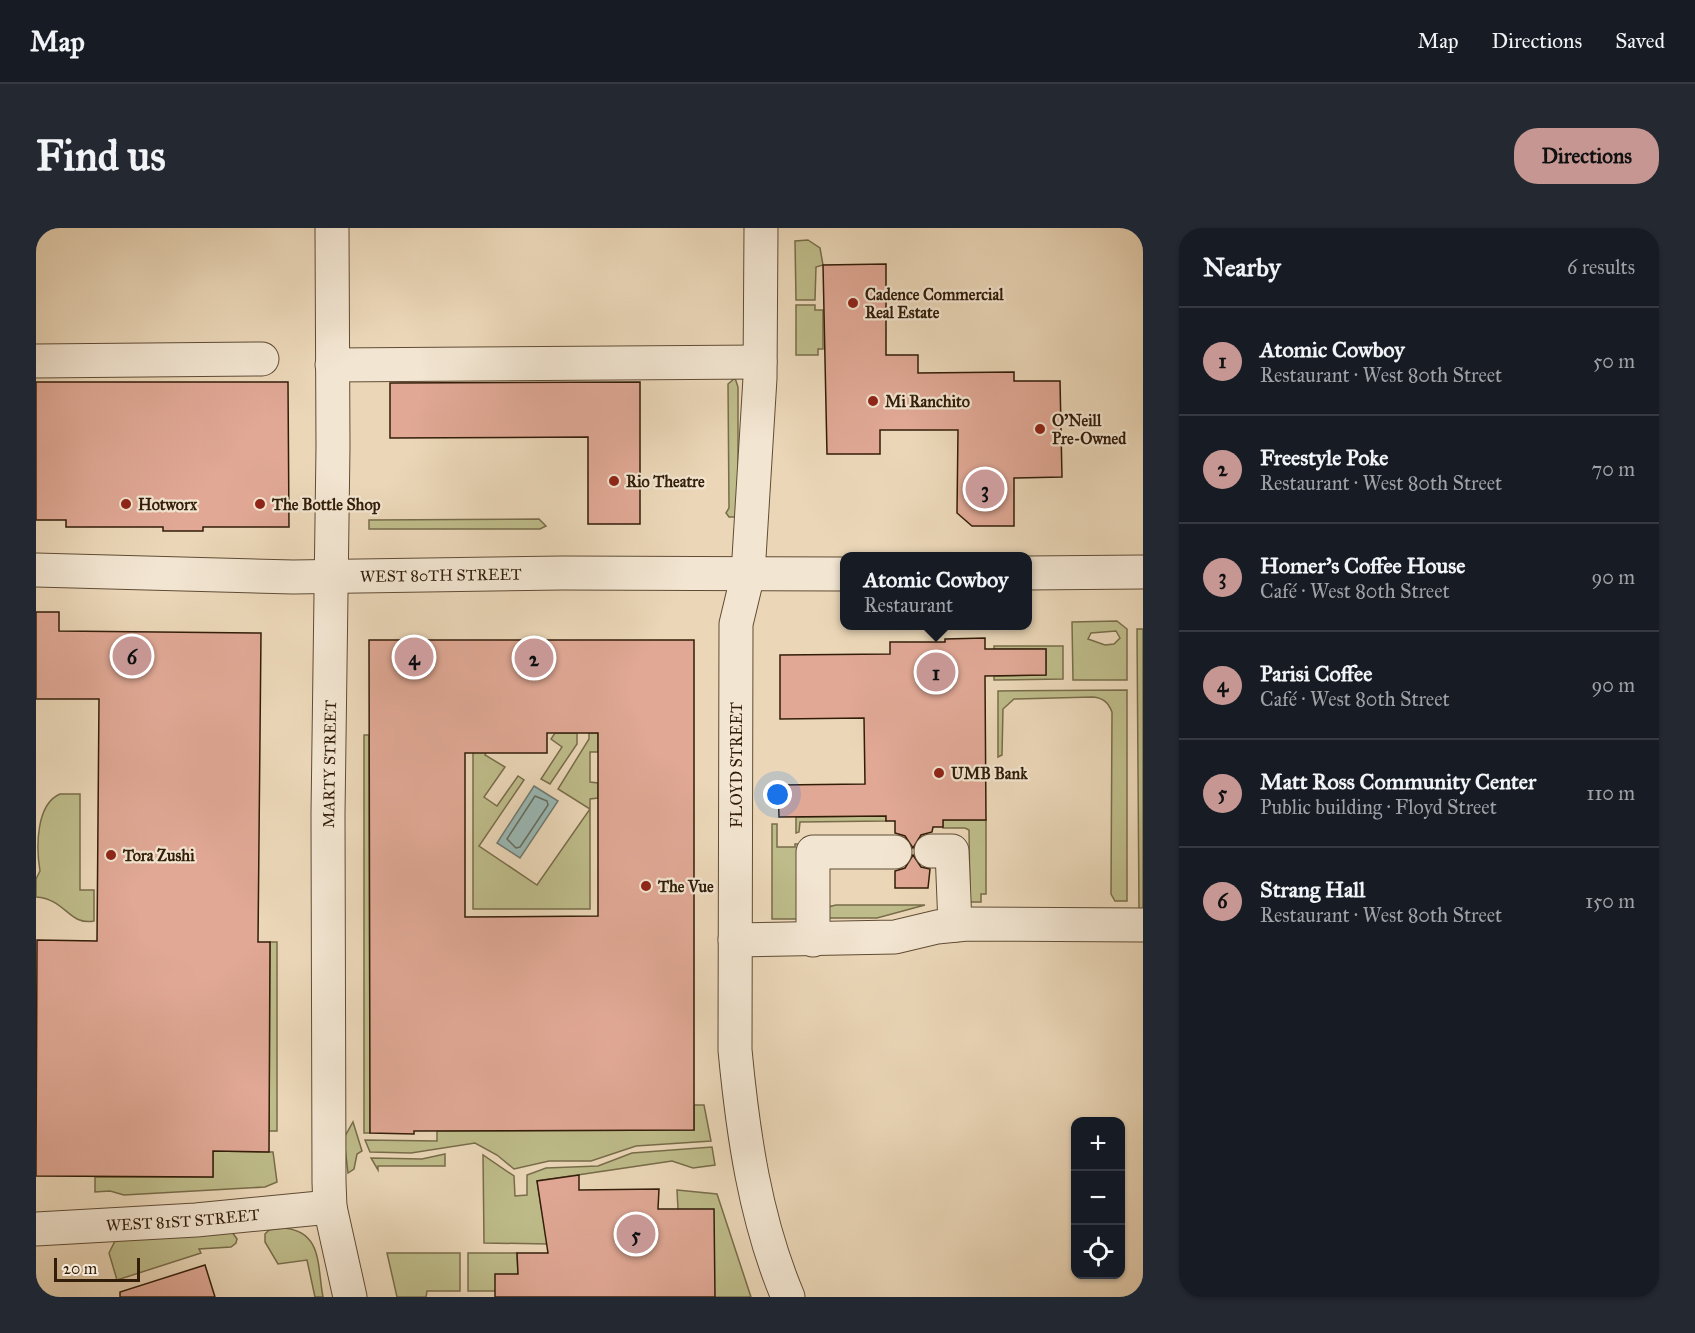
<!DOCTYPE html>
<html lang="en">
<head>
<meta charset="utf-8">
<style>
  body { margin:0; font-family:"IM FELL Great Primer",serif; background:#242831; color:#f1f3f6 }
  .controls { position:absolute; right:18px; bottom:18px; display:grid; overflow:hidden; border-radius:12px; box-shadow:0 2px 4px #0004 }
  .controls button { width:54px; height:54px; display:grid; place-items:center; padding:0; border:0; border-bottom:2px solid #363941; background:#171b24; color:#f1f3f6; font:30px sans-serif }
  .scale { position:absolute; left:18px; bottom:15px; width:86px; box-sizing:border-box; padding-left:6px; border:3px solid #321d09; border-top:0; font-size:16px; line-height:21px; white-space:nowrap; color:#321d09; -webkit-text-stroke:4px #f2e5d1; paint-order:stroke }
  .you { position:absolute; left:742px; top:567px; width:21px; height:21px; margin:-15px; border:4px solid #fff; border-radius:50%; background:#1a73e8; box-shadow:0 0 0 9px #1a73e833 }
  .badge { display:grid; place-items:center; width:39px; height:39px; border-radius:50%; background:#c59692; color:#111; font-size:20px; font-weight:700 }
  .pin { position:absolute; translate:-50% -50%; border:3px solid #fff; box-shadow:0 2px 6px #0006 }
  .popup { position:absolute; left:804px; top:324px; width:192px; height:78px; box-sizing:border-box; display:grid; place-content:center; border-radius:12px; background:#171b24; filter:drop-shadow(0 2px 4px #0005); font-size:20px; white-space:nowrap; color:#9ea1a6 }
  .popup b { font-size:22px; color:#f1f3f6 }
  .popup::after { content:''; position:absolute; left:50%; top:100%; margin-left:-12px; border:12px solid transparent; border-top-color:#171b24 }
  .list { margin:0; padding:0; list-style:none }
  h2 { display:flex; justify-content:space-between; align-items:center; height:78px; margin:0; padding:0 24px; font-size:26px }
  h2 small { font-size:20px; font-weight:400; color:#9ea1a6 }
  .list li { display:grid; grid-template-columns:39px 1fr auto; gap:18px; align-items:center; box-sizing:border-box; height:108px; padding:0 24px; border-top:2px solid #363941 }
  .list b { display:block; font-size:22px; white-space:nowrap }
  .list p { margin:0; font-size:20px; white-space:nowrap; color:#9ea1a6 }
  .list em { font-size:20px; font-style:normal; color:#9ea1a6 }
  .icon { flex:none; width:33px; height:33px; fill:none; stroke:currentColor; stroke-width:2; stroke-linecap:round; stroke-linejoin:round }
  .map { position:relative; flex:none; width:1107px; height:1069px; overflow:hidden; border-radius:24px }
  header { display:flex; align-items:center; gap:36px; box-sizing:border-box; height:84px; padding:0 30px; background:#171b24; border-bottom:2px solid #363941 }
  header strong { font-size:28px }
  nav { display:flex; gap:33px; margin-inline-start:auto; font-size:21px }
  .intro { display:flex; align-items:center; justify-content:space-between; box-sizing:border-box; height:144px; padding:0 36px }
  h1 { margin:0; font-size:42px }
  .button { padding:15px 27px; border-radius:24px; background:#c59692; color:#111; font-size:21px; font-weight:700 }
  main { display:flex; gap:36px; padding:0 36px }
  aside { flex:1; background:#171b24; border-radius:24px; box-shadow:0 2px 4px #0004 }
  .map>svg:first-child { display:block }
</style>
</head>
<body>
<header>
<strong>Map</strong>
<nav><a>Map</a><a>Directions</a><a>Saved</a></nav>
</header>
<div class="intro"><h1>Find us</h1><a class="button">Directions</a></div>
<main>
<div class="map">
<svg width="1107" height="1069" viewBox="0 0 1107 1069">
  <rect width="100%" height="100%" fill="#ebd7b8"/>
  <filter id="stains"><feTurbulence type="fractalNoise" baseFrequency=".00333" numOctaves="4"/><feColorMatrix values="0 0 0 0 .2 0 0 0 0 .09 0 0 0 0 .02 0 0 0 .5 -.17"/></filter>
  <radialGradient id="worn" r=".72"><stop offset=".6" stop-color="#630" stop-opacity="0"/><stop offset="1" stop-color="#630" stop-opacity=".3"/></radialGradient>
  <!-- green -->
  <g fill="#bebc8a" stroke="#786c4a" stroke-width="1.5" fill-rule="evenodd">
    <polygon points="772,12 784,20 787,37 780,39 779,72 760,72 759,13"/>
    <polygon points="760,77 779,77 779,82 787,82 787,121 782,121 782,127 760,127"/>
    <polygon points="699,150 702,159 702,280 700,289 693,289 690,285 693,280 692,156"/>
    <polygon points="503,291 510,298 504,301 333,301 333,292"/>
    <path d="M1081 393 1091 401V452H1037L1036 394ZM1080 403 1084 410 1078 416 1069 417 1052 411 1055 405Z"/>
    <polygon points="1101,401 1107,401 1107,682 1103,682"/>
    <polygon points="958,418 1027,418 1027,451 958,452 958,448 1010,447 1010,421 958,421"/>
    <path d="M1091 462V673H1079L1075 666 1076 484C1072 474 1067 470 1057 469L978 471 967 481 966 527 962 529V463Z"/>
    <polygon points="519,505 541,505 541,516 514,556 505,551 526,519 515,511"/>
    <polygon points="553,505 562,505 562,524 554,524 554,554 562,555 562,570 554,571 554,681 437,681 437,513 453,520 449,527 469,539 448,569 461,578 482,548 488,552 443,618 501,657 554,581 522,561 553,511"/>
    <polygon points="328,507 333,507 334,905 328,905"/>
    <path d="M24 566H44V662H58V693C33 698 30 671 0 669V651L4 643C0 619 0 576 24 566Z"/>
    <polygon points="850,588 850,593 764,594 763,604 760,605 760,589"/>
    <polygon points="907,592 950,592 950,666 945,666 945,674 934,674 933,602 929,600 907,600"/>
    <polygon points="736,596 741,596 741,619 759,619 759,616 764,616 764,691 736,691"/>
    <polygon points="800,677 889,677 841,690 787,690 792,679"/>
    <polygon points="234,714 241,714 241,903 233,903"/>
    <polygon points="658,877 668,877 675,913 600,918 555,933 513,933 478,941 461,927 439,915 375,925 334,924 329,912 401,913 401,903 658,902"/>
    <polygon points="317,894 326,923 321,926 318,941 312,945 308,910"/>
    <polygon points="676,919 679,937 657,940 636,933 501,953 506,984 522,984 513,1016 448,1015 447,927 478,948 479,968 491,967 491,947 510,940 562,938 596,925"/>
    <polygon points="177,923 237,924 241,954 229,959 88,967 74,963 59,964 59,949 177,949"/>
    <polygon points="409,926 409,938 342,938 342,942 335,930 386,931"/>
    <polygon points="641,962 681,966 715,1069 679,1069 642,981"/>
    <path d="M247 1000C287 1003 281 1038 287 1069H279L271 1032 242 1036 229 1014V1006L233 1002Z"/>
    <polygon points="196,1004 201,1011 200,1015 195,1019 163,1021 165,1025 81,1052 73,1025 80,1011"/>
    <polygon points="351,1025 424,1025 424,1063 391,1063 390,1069 361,1069"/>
    <polygon points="432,1025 481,1025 482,1046 459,1063 432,1063"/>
  </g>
  <!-- water -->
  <polygon fill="#99b8b4" stroke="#707a70" stroke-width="1.5" points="498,558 522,573 484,630 461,615"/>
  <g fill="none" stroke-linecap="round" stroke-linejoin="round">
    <!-- shore -->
    <polygon stroke="#666a5e" stroke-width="1.5" points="499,568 511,573 512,577 484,619 480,620 471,611"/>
  </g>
  <!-- building -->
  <g fill="#e0a895" stroke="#321d09" stroke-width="1.5" fill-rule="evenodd">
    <polygon points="850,36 850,127 882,127 882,145 978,144 978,153 1024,153 1026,249 978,250 978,298 936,298 921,285 922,202 844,202 844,226 791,226 787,37"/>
    <polygon points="0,154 252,154 253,299 167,299 167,303 127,303 127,299 30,299 30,292 0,292"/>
    <polygon points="604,154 604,296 552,296 552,209 354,210 354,155"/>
    <polygon points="0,384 23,384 23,403 225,405 222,714 234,714 233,924 177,923 177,949 0,948 1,712 61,713 63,471 0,471"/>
    <polygon points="949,410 949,421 1010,421 1010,447 949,448 950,592 907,592 907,599 897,599 896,604 885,607 877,620 869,608 859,605 859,593 850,593 850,588 743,589 742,557 829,556 828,490 744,491 744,427 854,426 854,414 909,414 909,411"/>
    <path d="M333 412H658V902L378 903V906L334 905ZM511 505H562V688L429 689V525H511Z"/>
    <polygon points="877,627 885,639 894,641 892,660 859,660 859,643 869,640"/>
    <polygon points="543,947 543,962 623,961 622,981 678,981 679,1069 459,1069 459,1046 482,1046 481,1025 512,1025 501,953"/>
    <polygon points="169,1037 179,1069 84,1069 84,1064"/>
  </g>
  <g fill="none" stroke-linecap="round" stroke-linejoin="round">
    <!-- minor casing -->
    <g stroke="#604c35" stroke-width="35">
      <g id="minor">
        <polyline points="296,0 297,219 292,586 293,954 294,979 314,1069"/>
        <path d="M725 0 724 150 712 346 700 396 699 822C707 906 719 991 752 1069"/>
        <polyline points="0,133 226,131"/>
        <polyline points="296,137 724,134"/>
        <path id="s1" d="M0 342 257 349 526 345 808 346"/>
        <polyline points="992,345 1107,344"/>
        <polyline points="895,623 916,623 919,697"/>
        <polyline points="699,712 859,709 901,699 931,696 1107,697"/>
        <polyline points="777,712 777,624 859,624"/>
        <path id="s2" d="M0 1001 160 992 294 979"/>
      </g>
    </g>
    <!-- minor -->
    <use href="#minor" stroke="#f2e5d1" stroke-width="33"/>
  </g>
  <!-- markers -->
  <g fill="#8f2418" stroke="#f2e5d1" stroke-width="2">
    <circle cx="817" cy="75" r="6"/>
    <circle cx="837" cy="173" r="6"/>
    <circle cx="1004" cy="201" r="6"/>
    <circle cx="578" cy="253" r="6"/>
    <circle cx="90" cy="276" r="6"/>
    <circle cx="224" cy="276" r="6"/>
    <circle cx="903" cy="545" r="6"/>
    <circle cx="75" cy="627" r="6"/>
    <circle cx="610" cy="658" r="6"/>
  </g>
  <g text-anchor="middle" stroke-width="4.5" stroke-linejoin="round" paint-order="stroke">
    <!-- poi labels -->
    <g font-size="16" font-weight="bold" fill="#321d09" stroke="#f2e5d1" text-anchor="start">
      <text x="829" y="72">Cadence Commercial<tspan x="829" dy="18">Real Estate</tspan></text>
      <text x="849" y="179">Mi Ranchito</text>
      <text x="1016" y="198">O'Neill<tspan x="1016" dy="18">Pre-Owned</tspan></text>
      <text x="590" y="259">Rio Theatre</text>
      <text x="102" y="282">Hotworx</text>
      <text x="236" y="282">The Bottle Shop</text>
      <text x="915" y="551">UMB Bank</text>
      <text x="87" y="633">Tora Zushi</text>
      <text x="622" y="664">The Vue</text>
    </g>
    <!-- street labels -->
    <g font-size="16" fill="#321d09" stroke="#f2e5d1">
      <text dy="6" stroke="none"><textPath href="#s1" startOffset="405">WEST 80TH STREET</textPath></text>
      <text transform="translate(293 536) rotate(-89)" y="6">MARTY STREET</text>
      <text transform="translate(700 537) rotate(-90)" y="6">FLOYD STREET</text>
      <text dy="6" stroke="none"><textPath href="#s2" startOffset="147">WEST 81ST STREET</textPath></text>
    </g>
  </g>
  <rect width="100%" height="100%" filter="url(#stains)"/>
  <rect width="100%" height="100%" fill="url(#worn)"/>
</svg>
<div class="controls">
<button>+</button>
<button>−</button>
<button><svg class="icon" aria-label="locate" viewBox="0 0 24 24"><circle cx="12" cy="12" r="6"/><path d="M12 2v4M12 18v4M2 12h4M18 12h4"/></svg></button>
</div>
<div class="scale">20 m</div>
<div class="you"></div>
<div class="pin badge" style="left:900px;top:444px">1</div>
<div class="popup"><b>Atomic Cowboy</b>Restaurant</div>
<div class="pin badge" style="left:498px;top:430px">2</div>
<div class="pin badge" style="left:949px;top:261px">3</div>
<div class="pin badge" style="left:378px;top:429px">4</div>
<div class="pin badge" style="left:600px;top:1006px">5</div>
<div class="pin badge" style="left:96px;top:428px">6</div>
</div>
<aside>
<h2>Nearby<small>6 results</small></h2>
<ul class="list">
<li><span class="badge">1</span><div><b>Atomic Cowboy</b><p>Restaurant · West 80th Street</p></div><em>50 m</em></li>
<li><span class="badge">2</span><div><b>Freestyle Poke</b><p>Restaurant · West 80th Street</p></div><em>70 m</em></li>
<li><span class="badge">3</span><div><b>Homer's Coffee House</b><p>Café · West 80th Street</p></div><em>90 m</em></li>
<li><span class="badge">4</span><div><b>Parisi Coffee</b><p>Café · West 80th Street</p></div><em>90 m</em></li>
<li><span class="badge">5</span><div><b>Matt Ross Community Center</b><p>Public building · Floyd Street</p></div><em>110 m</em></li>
<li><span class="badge">6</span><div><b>Strang Hall</b><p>Restaurant · West 80th Street</p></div><em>150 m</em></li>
</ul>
</aside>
</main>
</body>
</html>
